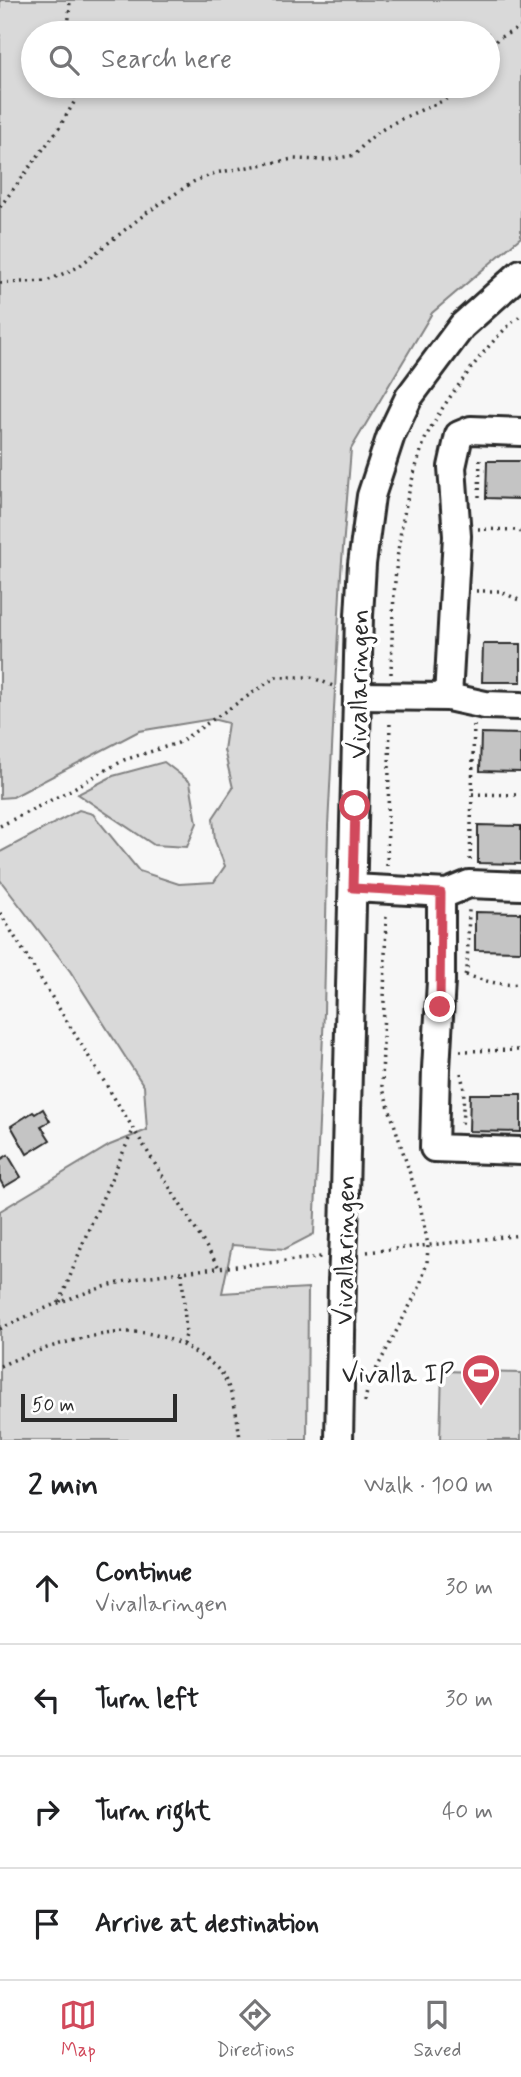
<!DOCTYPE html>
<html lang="en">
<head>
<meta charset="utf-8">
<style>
  body { margin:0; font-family:Mynerve,sans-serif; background:#f2f2f2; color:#202124 }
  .scale { position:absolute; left:21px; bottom:18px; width:156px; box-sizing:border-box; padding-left:7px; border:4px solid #2b2b2b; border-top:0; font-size:19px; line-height:24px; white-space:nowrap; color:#2b2b2b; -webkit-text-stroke:5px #fff; paint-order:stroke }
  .stop { position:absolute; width:21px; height:21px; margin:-16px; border:5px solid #d1495b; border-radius:50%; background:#fff }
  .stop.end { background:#d1495b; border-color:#fff; box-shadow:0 2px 7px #0008 }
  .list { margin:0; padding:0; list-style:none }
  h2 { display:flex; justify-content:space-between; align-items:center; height:91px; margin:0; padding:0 28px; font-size:30px }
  h2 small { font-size:23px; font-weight:400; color:#757577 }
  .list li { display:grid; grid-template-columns:46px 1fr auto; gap:21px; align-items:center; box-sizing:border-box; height:112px; padding:0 28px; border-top:2px solid #e0e0e0 }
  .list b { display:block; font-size:26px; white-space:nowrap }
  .list p { margin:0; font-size:23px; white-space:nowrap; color:#757577 }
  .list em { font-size:23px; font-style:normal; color:#757577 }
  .icon { flex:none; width:38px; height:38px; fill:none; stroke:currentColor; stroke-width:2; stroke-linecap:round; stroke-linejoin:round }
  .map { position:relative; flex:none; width:521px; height:1440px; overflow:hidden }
  .search { position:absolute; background:#fff; box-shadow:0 4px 10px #0003; left:21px; right:21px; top:21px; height:77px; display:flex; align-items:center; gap:18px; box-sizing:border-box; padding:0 24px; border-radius:38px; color:#757577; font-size:26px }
  .sheet { height:539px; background:#fff }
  nav { display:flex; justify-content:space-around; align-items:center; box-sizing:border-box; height:98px; border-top:2px solid #e0e0e0; background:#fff; font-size:19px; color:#757577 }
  nav a { display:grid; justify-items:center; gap:4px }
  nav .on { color:#d1495b }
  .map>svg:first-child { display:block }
</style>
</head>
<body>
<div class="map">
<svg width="521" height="1440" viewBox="0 0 521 1440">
  <rect width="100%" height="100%" fill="#f7f7f7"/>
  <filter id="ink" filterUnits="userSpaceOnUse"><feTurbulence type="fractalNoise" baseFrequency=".0143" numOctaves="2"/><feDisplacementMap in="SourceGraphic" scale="14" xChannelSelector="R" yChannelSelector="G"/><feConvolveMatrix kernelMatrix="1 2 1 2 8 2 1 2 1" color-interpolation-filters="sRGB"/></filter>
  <g filter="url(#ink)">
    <!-- green -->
    <g fill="#d9d9d9" stroke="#828282" stroke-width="2" fill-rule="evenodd">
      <path d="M0 0H521V237L432 313 351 449 341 573 328 826 324 1012 314 1234 285 1249 232 1245 222 1293 308 1288 307 1440H0V1211L110 1145 147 1130 144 1086 70 971 0 880V852L79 810 93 814 139 871 179 884 214 882 225 866 215 841 213 818 233 788 224 750 228 723 212 719 139 731 13 797 0 798ZM33 33H488V86H33Z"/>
      <polygon points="164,762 190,782 197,823 187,847 154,845 78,794 113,776"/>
      <polygon points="442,1371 521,1373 521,1440 440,1440"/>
    </g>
    <!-- building -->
    <g fill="#c4c4c4" stroke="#2b2b2b" stroke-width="2">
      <polygon points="487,461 521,461 521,499 486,498"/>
      <polygon points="483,644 521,644 521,682 482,682"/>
      <polygon points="481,733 521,734 521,772 480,771"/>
      <polygon points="478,825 521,826 521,864 478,863"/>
      <polygon points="475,912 521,913 521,951 475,950"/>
      <polygon points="470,1094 521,1094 521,1132 469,1131"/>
      <polygon points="43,1109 50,1121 41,1126 50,1140 27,1154 11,1126 33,1112 35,1114"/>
      <polygon points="8,1155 21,1177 4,1187 0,1180 0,1160"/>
    </g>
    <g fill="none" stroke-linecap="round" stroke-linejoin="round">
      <!-- minor casing -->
      <g stroke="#2b2b2b" stroke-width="32">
        <g id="minor">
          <polyline points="358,696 448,697 485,705 521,706"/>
          <polyline points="448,697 457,536 452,467 459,435 471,430 521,432"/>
          <polyline points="353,888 447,893 469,884 521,886"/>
          <polyline points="441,893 441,981 436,1069 434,1148 521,1151"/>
          <polyline points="344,1235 359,616 362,564 371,496 391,435 409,397 462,326 521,273"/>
          <polyline points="339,1440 342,1282"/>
        </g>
      </g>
      <!-- path -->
      <g stroke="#2b2b2b" stroke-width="3.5" stroke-dasharray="2 5" stroke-linecap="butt">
        <polyline points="68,33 70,0"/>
        <polyline points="488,53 497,39 521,27"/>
        <polyline points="0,207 59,128 76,99 75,86"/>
        <path d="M0 283 47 281 78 267 145 214 193 182 215 173 293 159 328 160 355 155C371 133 395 121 419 111 437 103 450 100 463 86"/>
        <polyline points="479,497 480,456"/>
        <polyline points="478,529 517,530 521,532"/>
        <polyline points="476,591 500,591 521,601"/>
        <path d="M391 674C393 602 394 537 416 467 419 457 422 447 426 437 437 414 452 394 467 374 483 352 500 332 521 315"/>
        <polyline points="472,794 521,795"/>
        <polyline points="0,826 65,793 124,760 178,743 276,677 311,677 333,686"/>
        <polyline points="470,860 474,725"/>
        <polyline points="387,866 390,720"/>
        <polyline points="0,913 220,1269"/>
        <polyline points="465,975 467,970 469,910"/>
        <path d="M466 975C485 981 501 986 521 984"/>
        <polyline points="460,1051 521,1050"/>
        <polyline points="461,1073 464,1090 462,1128"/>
        <polyline points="367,1252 521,1235"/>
        <polyline points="182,1273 186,1335 183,1344"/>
        <polyline points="60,1302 87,1233 134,1128"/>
        <path d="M0 1329C47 1306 98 1285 151 1276 207 1268 264 1264 321 1257"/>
        <path d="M0 1366C36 1349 107 1327 146 1333 164 1336 181 1343 196 1353 206 1359 218 1367 224 1377 234 1396 238 1419 240 1440"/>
        <polyline points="365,1402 368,1385 419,1288 427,1263 428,1245 420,1205 382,1086 386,913"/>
      </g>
      <!-- minor -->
      <use href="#minor" stroke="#fff" stroke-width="26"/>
      <!-- minor-bridge casing -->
      <g stroke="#2b2b2b" stroke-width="32" stroke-linecap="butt">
        <polyline id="minor-bridge" points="342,1282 344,1235"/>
      </g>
      <!-- minor-bridge -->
      <use href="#minor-bridge" stroke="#fff" stroke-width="26"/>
    </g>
  </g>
  <g fill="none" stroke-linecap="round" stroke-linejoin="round" filter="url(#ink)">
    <!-- route -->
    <polyline stroke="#d1495b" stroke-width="9" points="355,806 353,888 441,893 440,1007"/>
  </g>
  <!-- icons -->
  <defs>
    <g id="stadium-pin" transform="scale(2.0125)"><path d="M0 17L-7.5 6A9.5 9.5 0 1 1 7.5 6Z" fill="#d1495b" stroke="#fff"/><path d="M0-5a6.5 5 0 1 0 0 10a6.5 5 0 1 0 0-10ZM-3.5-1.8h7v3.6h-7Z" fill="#fff"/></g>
  </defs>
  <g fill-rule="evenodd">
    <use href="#stadium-pin" x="481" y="1373"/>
  </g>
  <g text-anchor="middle" stroke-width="7" stroke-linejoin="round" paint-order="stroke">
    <!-- street labels -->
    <g font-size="26" fill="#2b2b2b" stroke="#fff">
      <text transform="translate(358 684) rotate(-89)" y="9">Vivallaringen</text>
      <text transform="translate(344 1250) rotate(-89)" y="9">Vivallaringen</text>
    </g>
    <!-- poi labels -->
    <g font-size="26" fill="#2b2b2b" stroke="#fff" text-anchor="end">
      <text x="454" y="1382">Vivalla IP</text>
    </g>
  </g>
</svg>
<div class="scale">50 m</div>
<div class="stop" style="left:355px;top:806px"></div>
<div class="stop end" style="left:440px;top:1007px"></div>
<div class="search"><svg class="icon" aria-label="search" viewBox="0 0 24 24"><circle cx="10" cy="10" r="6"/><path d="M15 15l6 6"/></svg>Search here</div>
</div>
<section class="sheet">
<h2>2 min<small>Walk · 100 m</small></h2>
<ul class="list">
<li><svg class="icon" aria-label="ahead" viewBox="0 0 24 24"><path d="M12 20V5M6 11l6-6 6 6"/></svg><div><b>Continue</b><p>Vivallaringen</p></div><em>30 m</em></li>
<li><svg class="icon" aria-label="left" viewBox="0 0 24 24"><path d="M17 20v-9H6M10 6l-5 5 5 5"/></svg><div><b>Turn left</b></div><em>30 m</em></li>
<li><svg class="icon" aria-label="right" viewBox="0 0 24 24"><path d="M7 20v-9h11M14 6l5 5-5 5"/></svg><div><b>Turn right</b></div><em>40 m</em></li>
<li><svg class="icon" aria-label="arrive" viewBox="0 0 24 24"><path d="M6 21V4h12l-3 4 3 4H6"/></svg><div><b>Arrive at destination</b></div></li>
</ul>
</section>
<nav>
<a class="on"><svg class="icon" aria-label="map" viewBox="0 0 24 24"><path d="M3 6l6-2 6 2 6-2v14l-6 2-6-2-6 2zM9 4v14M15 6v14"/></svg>Map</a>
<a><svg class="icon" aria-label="directions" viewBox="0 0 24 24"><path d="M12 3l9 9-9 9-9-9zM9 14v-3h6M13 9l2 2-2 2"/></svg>Directions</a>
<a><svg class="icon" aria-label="saved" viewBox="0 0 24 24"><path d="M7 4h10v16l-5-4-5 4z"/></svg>Saved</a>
</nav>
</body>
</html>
